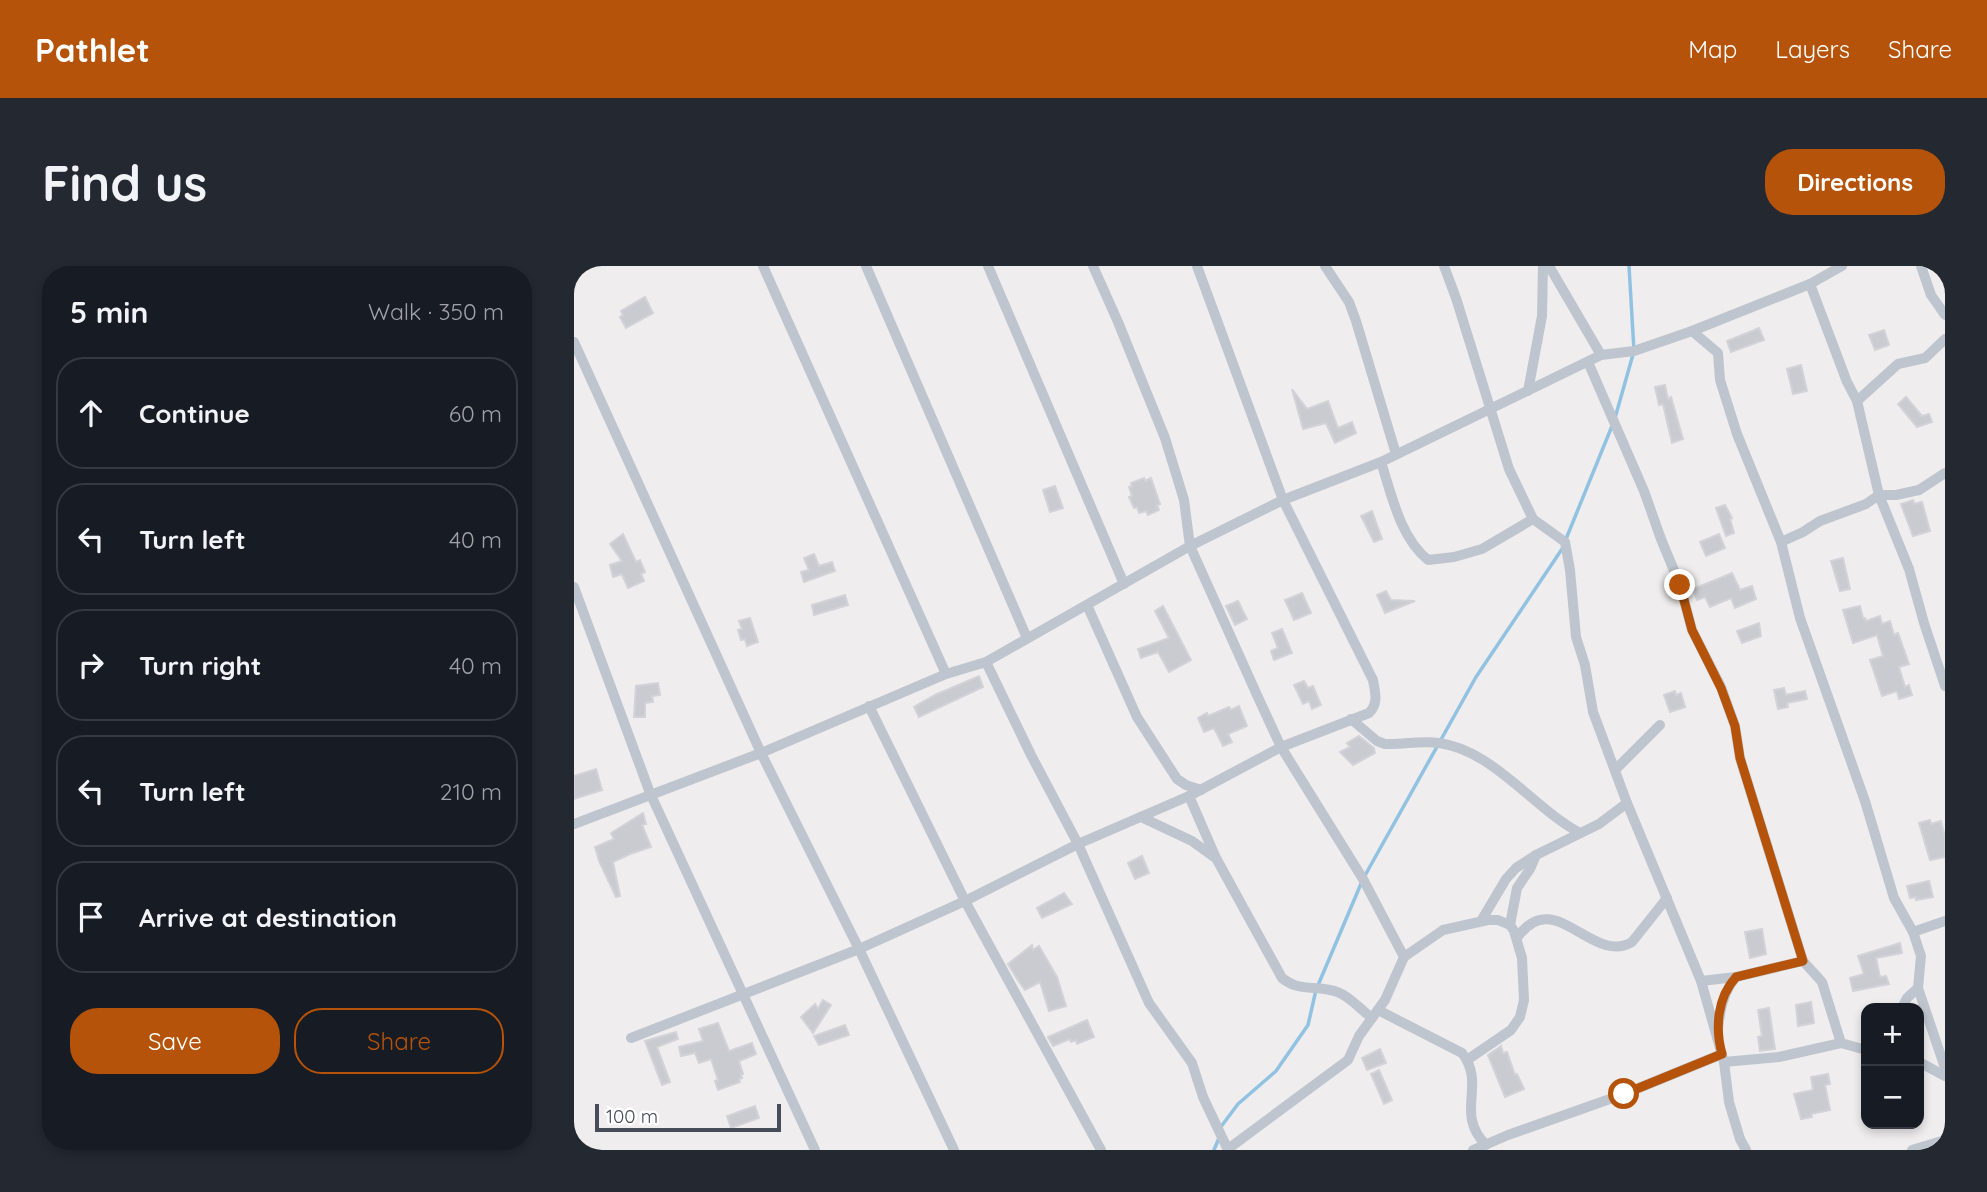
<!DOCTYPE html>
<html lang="en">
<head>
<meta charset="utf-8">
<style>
  body { margin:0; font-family:Quicksand,sans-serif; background:#242831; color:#f1f3f6 }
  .controls { position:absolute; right:21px; bottom:21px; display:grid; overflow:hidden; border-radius:14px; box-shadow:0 4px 10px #0003 }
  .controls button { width:63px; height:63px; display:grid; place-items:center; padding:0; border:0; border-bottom:2px solid #363941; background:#171b24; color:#f1f3f6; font:35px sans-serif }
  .scale { position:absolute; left:21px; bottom:18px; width:186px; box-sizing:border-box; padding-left:7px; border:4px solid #474d58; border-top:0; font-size:19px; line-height:24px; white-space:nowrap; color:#474d58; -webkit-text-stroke:5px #fff; paint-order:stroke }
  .stop { position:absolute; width:21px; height:21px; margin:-16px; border:5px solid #b45309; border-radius:50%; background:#fff }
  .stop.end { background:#b45309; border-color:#fff; box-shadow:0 2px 7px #0008 }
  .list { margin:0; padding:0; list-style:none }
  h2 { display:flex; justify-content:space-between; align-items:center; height:91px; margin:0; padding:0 28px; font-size:30px }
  h2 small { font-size:23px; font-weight:400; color:#9ea1a6 }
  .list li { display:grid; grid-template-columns:46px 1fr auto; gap:21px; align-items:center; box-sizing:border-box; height:112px; margin:0 14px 14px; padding:0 14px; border:2px solid #363941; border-radius:28px }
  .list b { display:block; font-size:26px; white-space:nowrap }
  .list em { font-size:23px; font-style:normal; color:#9ea1a6 }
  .actions { display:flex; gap:14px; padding:21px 28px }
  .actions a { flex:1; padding:16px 0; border:2px solid #b45309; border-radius:28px; text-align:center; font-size:24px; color:#b45309 }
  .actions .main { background:#b45309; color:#fff }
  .icon { flex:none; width:38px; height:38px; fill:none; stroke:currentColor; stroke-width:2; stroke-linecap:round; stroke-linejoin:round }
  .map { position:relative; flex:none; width:1371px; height:884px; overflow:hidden; border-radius:28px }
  header { display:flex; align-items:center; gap:42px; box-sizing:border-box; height:98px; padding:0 35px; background:#b45309; color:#fff }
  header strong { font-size:33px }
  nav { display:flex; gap:38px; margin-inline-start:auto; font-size:24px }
  .intro { display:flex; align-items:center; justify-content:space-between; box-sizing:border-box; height:168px; padding:0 42px }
  h1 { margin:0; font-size:49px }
  .button { padding:18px 32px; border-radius:28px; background:#b45309; color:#fff; font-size:24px; font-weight:700 }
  main { display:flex; gap:42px; padding:0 42px }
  aside { flex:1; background:#171b24; border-radius:28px; box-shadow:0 4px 10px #0003 }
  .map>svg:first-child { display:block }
</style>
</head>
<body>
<header>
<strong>Pathlet</strong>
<nav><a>Map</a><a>Layers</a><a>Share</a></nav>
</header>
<div class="intro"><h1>Find us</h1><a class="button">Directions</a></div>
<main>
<aside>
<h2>5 min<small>Walk · 350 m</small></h2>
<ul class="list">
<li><svg class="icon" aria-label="ahead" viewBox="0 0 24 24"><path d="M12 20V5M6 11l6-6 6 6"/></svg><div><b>Continue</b></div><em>60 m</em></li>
<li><svg class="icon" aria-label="left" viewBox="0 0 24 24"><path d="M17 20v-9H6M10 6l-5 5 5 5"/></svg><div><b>Turn left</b></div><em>40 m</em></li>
<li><svg class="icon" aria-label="right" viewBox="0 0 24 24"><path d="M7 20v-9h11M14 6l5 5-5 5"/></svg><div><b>Turn right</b></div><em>40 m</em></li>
<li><svg class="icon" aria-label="left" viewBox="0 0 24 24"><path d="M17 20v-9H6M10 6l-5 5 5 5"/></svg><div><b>Turn left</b></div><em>210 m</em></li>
<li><svg class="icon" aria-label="arrive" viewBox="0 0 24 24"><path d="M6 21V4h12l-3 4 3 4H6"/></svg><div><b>Arrive at destination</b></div></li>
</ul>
<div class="actions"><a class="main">Save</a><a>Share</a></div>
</aside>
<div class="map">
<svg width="1371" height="884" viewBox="0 0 1371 884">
  <rect width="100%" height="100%" fill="#efeded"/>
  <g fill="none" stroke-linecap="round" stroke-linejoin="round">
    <!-- stream -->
    <g stroke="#91c2e1" stroke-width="3.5">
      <polyline points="1041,152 1060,85 1055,0"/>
      <polyline points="992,273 1038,160"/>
      <polyline points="646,862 664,838 702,805 734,759 742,724 789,613 902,411 988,283"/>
      <polyline points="640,884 645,872"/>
    </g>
  </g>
  <!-- building -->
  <g fill="#cacbd1" stroke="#d2d2d8" stroke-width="2">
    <polygon points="71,31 79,47 52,62 46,51 49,49 47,45"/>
    <polygon points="1185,62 1190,74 1157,86 1153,75"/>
    <polygon points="1310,64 1315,79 1301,84 1295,69"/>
    <polygon points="1227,99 1233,125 1219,128 1213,103"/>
    <polygon points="1091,119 1094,133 1097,131 1109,173 1098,177 1089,138 1085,139 1081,121"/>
    <polygon points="718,123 733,143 754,135 764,162 778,156 782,167 761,177 752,157 729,163"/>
    <polygon points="1332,131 1348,150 1355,148 1358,156 1343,161 1324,138"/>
    <polygon points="570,212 571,215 577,212 586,238 583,239 585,244 574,249 572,245 565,247 563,241 560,242 555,231 558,230 555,221 558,220 557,217"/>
    <polygon points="481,220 489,242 476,246 469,224"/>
    <polygon points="1339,234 1340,238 1348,236 1356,265 1339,270 1327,238"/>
    <polygon points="1151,239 1158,252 1156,253 1160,267 1152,270 1142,242"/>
    <polygon points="798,245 808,273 800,276 787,250"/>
    <polygon points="49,268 62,296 66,294 71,306 67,308 70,315 54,322 48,308 39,311 36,299 48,295 36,278"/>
    <polygon points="1145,268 1151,282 1132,290 1126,276"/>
    <polygon points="240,288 245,300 258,296 261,305 230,316 227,306 235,304 230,292"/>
    <polygon points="1269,292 1276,323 1266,325 1257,295"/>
    <polygon points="1158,307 1166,324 1178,320 1182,333 1161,342 1157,332 1136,341 1131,331 1123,334 1119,323"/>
    <polygon points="812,325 817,334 841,335 811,347 803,329"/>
    <polygon points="728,327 737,347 720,354 711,334"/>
    <polygon points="271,329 274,339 240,349 238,339"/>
    <polygon points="664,335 673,353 661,359 652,340"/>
    <polygon points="589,340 617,394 595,406 584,386 567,392 564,383 595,372 581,345"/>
    <polygon points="1286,340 1289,352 1291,352 1292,355 1306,350 1308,358 1316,355 1320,369 1324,367 1335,398 1325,401 1331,421 1335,419 1338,429 1325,433 1323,425 1308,430 1296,394 1309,390 1303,369 1279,377 1269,344"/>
    <polygon points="176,352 184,376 173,380 171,373 167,374 164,364 168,363 165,355"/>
    <polygon points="1185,357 1187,370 1168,377 1163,365"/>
    <polygon points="708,363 718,387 700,394 697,385 704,382 698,367"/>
    <polygon points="405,410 409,421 345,451 340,441 361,429"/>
    <polygon points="730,415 734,422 739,420 747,439 738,443 735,435 729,438 720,419"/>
    <polygon points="84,417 86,429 78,430 79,436 71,437 71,451 60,451 62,420"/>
    <polygon points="1210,422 1212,429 1231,425 1233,433 1213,437 1214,441 1204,443 1200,424"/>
    <polygon points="1101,425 1102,429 1107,427 1111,441 1096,446 1090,429"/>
    <polygon points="665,440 673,460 654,468 658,476 649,480 640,462 630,466 624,452 633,447 634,450 655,441 657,444"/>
    <polygon points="785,470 800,482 801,487 779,499 766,486 776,481 773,477"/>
    <polygon points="22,503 28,524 0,533 0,510"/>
    <polygon points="69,547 72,558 68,559 77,581 56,588 39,596 46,630 42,631 25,595 21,581 40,573 37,567"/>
    <polygon points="1356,554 1357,558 1367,555 1371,571 1371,591 1356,594 1345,557"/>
    <polygon points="568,590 575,607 561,613 554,597"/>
    <polygon points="1355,615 1359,631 1342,634 1342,631 1336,632 1333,620"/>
    <polygon points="490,627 498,638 468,652 463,642"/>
    <polygon points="1188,663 1192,688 1176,692 1171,666"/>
    <polygon points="1326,677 1328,687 1302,692 1306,711 1312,710 1315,718 1279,725 1276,712 1290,708 1284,690"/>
    <polygon points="458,679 459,684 465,680 483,711 492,740 475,745 466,716 451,724 443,713 434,698"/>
    <polygon points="249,734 257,739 239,767 227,751 241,738 244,743"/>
    <polygon points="1237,736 1240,757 1224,760 1222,739"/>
    <polygon points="1195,742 1201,783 1186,785 1184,771 1188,770 1184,744"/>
    <polygon points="513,754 520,771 503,778 502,774 497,776 496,773 479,780 474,771"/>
    <polygon points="144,757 155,785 178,777 182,788 165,795 169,808 167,808 168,812 165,813 166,816 144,824 141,815 144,814 137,793 125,797 121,787 107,790 105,781 129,775 125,763"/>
    <polygon points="271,759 275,769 245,779 240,770"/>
    <polygon points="102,766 104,773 83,781 96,816 88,819 71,775"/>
    <polygon points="927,780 929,787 933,786 941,809 943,808 950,823 931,831 914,789"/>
    <polygon points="806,783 812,797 793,804 788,792"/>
    <polygon points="805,804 818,834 810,838 797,808"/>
    <polygon points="1254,808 1256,818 1251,819 1256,844 1237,848 1238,851 1227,853 1220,828 1239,824 1237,811"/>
    <polygon points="181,840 185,852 157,862 153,850"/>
  </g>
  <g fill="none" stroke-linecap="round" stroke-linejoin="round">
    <!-- minor -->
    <g stroke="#bfc5ce" stroke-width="10">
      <polyline points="189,0 372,408"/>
      <polyline points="292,0 453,372"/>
      <polyline points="414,0 550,318"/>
      <polyline points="519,0 544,56 591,172 610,234 616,280 683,429 707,481 789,613 830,691"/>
      <polyline points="751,0 775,36 782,55 822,188"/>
      <polyline points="870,0 882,32 935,203 959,253 991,276 996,304 1002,371 1011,399 1019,446 1053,537 1127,715 1150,796 1155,836 1166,873 1172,884"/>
      <polyline points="975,0 1027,89"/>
      <polyline points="1347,0 1357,29 1371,49"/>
      <polyline points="1236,18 1273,116 1283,135 1305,229 1335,303 1350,357 1371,420"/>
      <polyline points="1118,65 1144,87 1146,114 1163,168 1207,276 1226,352 1291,535 1320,632 1339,666 1347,690 1344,722 1371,802"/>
      <polyline points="0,76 187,487 285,683 380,884"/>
      <polyline points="1014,96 1070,225 1087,273 1106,319 1118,364 1147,421 1161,460 1166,492 1229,695"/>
      <polyline points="954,125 968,50 969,0"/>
      <polyline points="1283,135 1324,98 1351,92 1371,73"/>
      <path d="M807 196C818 230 826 271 854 294L880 291 908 283 959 253"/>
      <polyline points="1207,276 1229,266 1246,255 1292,238 1305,229 1322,229 1345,224 1371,207"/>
      <polyline points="0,321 76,527 241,884"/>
      <polyline points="513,339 563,451 603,513 612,519 627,524"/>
      <polyline points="412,396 457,489 504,578 575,737 618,797 629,831 654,884"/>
      <polyline points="295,440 391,635 527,884"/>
      <path d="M777 453 803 475 811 478C829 479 848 474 865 477 919 484 959 542 1006 567"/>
      <polyline points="1041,504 1086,459"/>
      <path d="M615 530 642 592 708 712C724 725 738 720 756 724 772 726 786 743 798 752"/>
      <polyline points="567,551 618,575 640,591"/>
      <polyline points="0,558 187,487 372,408 412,396 616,280 709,234 807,196 1027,89 1060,85 1118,65 1236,18 1268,0"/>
      <polyline points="907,655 932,613 942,602 962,589 1025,558 1053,537"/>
      <polyline points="936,659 943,622 956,603 962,589"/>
      <polyline points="1339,666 1371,655"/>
      <path d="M943 672C980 618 1018 700 1058 676L1093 632"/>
      <polyline points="1127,715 1162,711 1229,695 1248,716 1267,777"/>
      <polyline points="1328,742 1333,732 1344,722"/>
      <path d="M804 744 888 787C913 819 880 847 912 879"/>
      <path d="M1144 763C1146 745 1149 726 1162 711"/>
      <path d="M57 772 285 683 391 635 504 578 615 530 707 481 795 447C805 437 801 426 799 414L709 234 623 0"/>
      <polyline points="1150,796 1205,791 1267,777 1292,784"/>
      <polyline points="1345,796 1371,810"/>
      <polyline points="654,883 774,794 785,770 811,734 830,691 869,664 914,654 924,654 936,659 940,665 948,692 950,734 946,751 937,764 893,794"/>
      <polyline points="899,884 934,869 1050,828 1148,788"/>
      <polyline points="1338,884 1371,874"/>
    </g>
  </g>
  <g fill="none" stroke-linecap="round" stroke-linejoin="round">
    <!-- route -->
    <path stroke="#b45309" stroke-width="9" d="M1050 828 1148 788C1141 762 1143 732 1162 711L1229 695 1166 492 1161 460 1147 422 1118 364 1106 319"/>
  </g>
</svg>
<div class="controls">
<button>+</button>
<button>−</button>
</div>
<div class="scale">100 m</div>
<div class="stop" style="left:1050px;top:828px"></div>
<div class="stop end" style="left:1106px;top:319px"></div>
</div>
</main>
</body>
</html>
